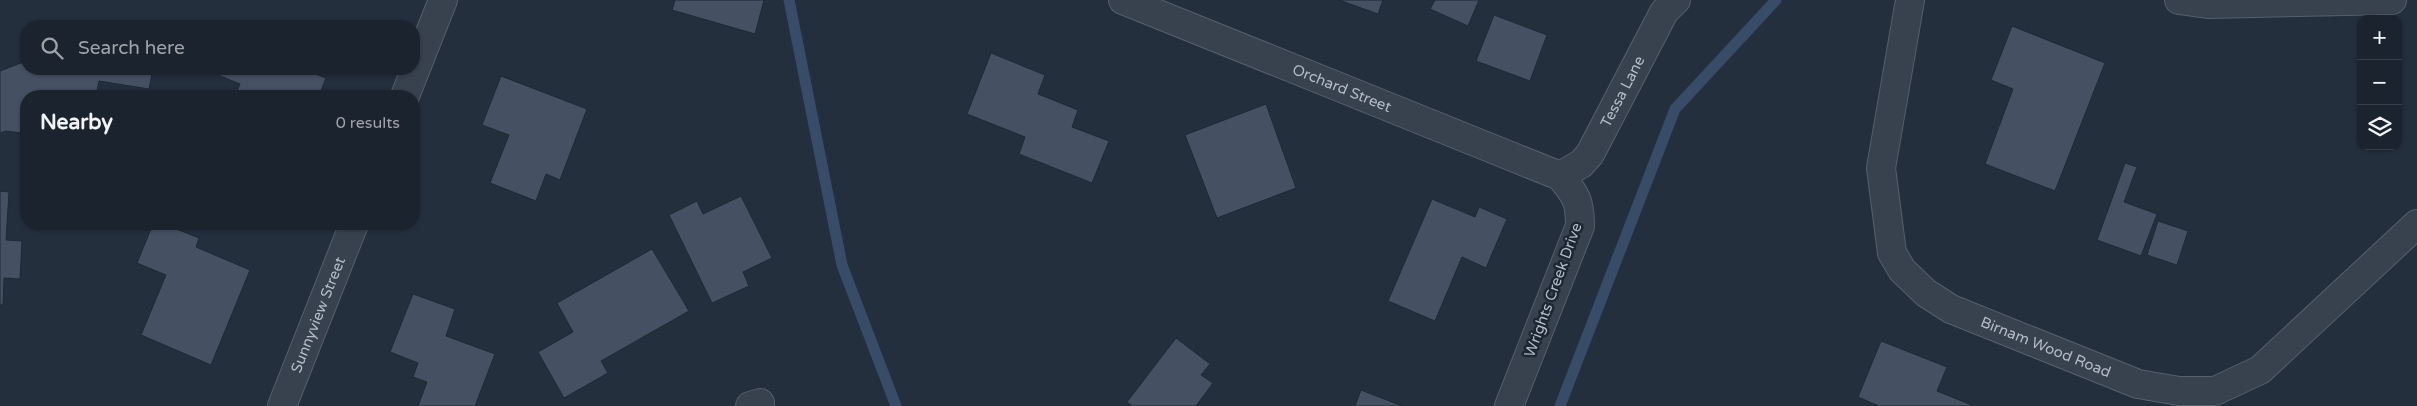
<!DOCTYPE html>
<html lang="en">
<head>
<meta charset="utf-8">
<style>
  body { margin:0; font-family:"Varela Round",sans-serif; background:#242b36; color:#f1f3f6 }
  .controls { position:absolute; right:15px; top:15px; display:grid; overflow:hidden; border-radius:10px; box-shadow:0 1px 4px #0004 }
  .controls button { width:45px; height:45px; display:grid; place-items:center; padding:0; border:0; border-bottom:1px solid #39404a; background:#1b232e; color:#f1f3f6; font:25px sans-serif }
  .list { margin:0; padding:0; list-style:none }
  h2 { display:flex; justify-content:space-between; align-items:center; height:65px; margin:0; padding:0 20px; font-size:21px }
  h2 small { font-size:16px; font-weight:400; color:#a0a4aa }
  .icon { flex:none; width:28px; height:28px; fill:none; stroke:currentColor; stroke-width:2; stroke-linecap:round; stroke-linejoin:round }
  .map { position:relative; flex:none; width:2417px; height:406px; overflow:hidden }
  .search { position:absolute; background:#1b232e; box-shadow:0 1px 4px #0004; left:20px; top:20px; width:400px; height:55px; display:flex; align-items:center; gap:12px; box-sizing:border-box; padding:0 18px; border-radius:20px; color:#a0a4aa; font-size:19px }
  .panel { position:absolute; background:#1b232e; box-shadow:0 1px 4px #0004; left:20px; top:90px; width:400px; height:140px; border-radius:20px }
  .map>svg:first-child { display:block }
</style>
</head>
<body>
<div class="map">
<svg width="2417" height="406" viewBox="0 0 2417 406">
  <rect width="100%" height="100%" fill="#242f3e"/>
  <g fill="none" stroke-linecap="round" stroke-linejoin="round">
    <!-- stream -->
    <g stroke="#394c67" stroke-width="11">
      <polyline points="789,0 842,265 896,406"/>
      <polyline points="1560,406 1675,109 1776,0"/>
    </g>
  </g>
  <!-- building -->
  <g fill="#455162" stroke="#1f2835">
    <polygon points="675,0 764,0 755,34 672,10"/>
    <polygon points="1339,0 1383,0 1378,14"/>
    <polygon points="1435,0 1479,0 1468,26 1430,9"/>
    <polygon points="1494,15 1547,35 1530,81 1476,61"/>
    <polygon points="106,23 126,26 105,26"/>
    <polygon points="2012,26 2105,63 2055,191 1985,164 2013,89 1991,80"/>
    <polygon points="991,53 1045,75 1038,94 1078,110 1072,127 1109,141 1092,183 1019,154 1025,137 967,114"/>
    <polygon points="26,61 26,69 153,69 149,89 99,81 96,96 26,96 26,131 22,133 6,131 0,133 0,71"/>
    <polygon points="215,69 302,69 326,78 319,96 235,96 240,84 213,73"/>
    <polygon points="501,76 587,109 560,180 546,174 536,201 490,183 509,135 482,125"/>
    <polygon points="1266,104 1296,188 1217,218 1185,135"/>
    <polygon points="2125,163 2137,167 2124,202 2157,214 2141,256 2097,240"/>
    <polygon points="0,191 9,192 6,240 22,241 20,279 4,278 3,305 0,305"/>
    <polygon points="741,196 772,258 743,272 749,286 712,303 669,215 697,201 703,214"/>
    <polygon points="1432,199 1475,217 1479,207 1507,219 1486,268 1462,257 1435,321 1388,301"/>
    <polygon points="2158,221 2188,231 2177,265 2147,255"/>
    <polygon points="153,224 164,224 199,238 196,247 250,270 211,365 141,335 166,275 137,263"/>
    <polygon points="652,249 689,311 601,361 608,373 564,398 538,352 573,332 557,303"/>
    <polygon points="413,294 455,309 446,336 495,354 475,406 418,406 427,382 413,377 418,363 390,352"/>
    <polygon points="1176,338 1210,364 1201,375 1213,383 1196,406 1132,406 1127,402"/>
    <polygon points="1881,341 1947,367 1937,391 1974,406 1879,406 1858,397"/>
    <polygon points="1361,390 1402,406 1355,406"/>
  </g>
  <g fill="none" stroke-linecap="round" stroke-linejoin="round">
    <!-- street casing -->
    <g stroke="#565f6c" stroke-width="30">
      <g id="street">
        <path id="s1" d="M1123 0 1560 176C1576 195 1580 201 1580 226L1509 406"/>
        <path id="s2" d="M1910 0 1881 168 1892 253 1902 270 1926 293 1951 309 2138 384 2179 391H2215L2260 370 2417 224"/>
        <polyline points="2179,0 2208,4 2392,0"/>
        <polyline points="405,96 443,0"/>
        <path id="s3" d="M1560 176 1581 164 1590 154 1664 12 1676 0"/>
        <path id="s4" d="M282 406 354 224"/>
        <polyline points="750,406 760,403"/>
      </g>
    </g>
    <!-- street -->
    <use href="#street" stroke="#38414e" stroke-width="28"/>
  </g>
  <g text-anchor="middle" stroke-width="5" stroke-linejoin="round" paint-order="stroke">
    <!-- street labels -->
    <g font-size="15" fill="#b4bcc9" stroke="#1d2633">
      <text dy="5" stroke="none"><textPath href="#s1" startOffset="236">Orchard Street</textPath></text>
      <text dy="5" stroke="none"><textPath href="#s3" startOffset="108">Tessa Lane</textPath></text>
      <text transform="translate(1553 290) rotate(-70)" y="5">Wrights Creek Drive</text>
      <text dy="5" stroke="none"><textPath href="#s4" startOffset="98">Sunnyview Street</textPath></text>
      <text dy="5" stroke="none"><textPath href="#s2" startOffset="441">Birnam Wood Road</textPath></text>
    </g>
  </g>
</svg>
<div class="controls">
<button>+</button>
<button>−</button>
<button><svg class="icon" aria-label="layers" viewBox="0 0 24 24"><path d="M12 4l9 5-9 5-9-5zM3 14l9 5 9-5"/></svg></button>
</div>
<div class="search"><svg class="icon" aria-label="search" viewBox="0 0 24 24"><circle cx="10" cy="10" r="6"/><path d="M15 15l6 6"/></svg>Search here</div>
<section class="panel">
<h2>Nearby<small>0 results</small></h2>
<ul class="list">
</ul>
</section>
</div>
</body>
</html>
